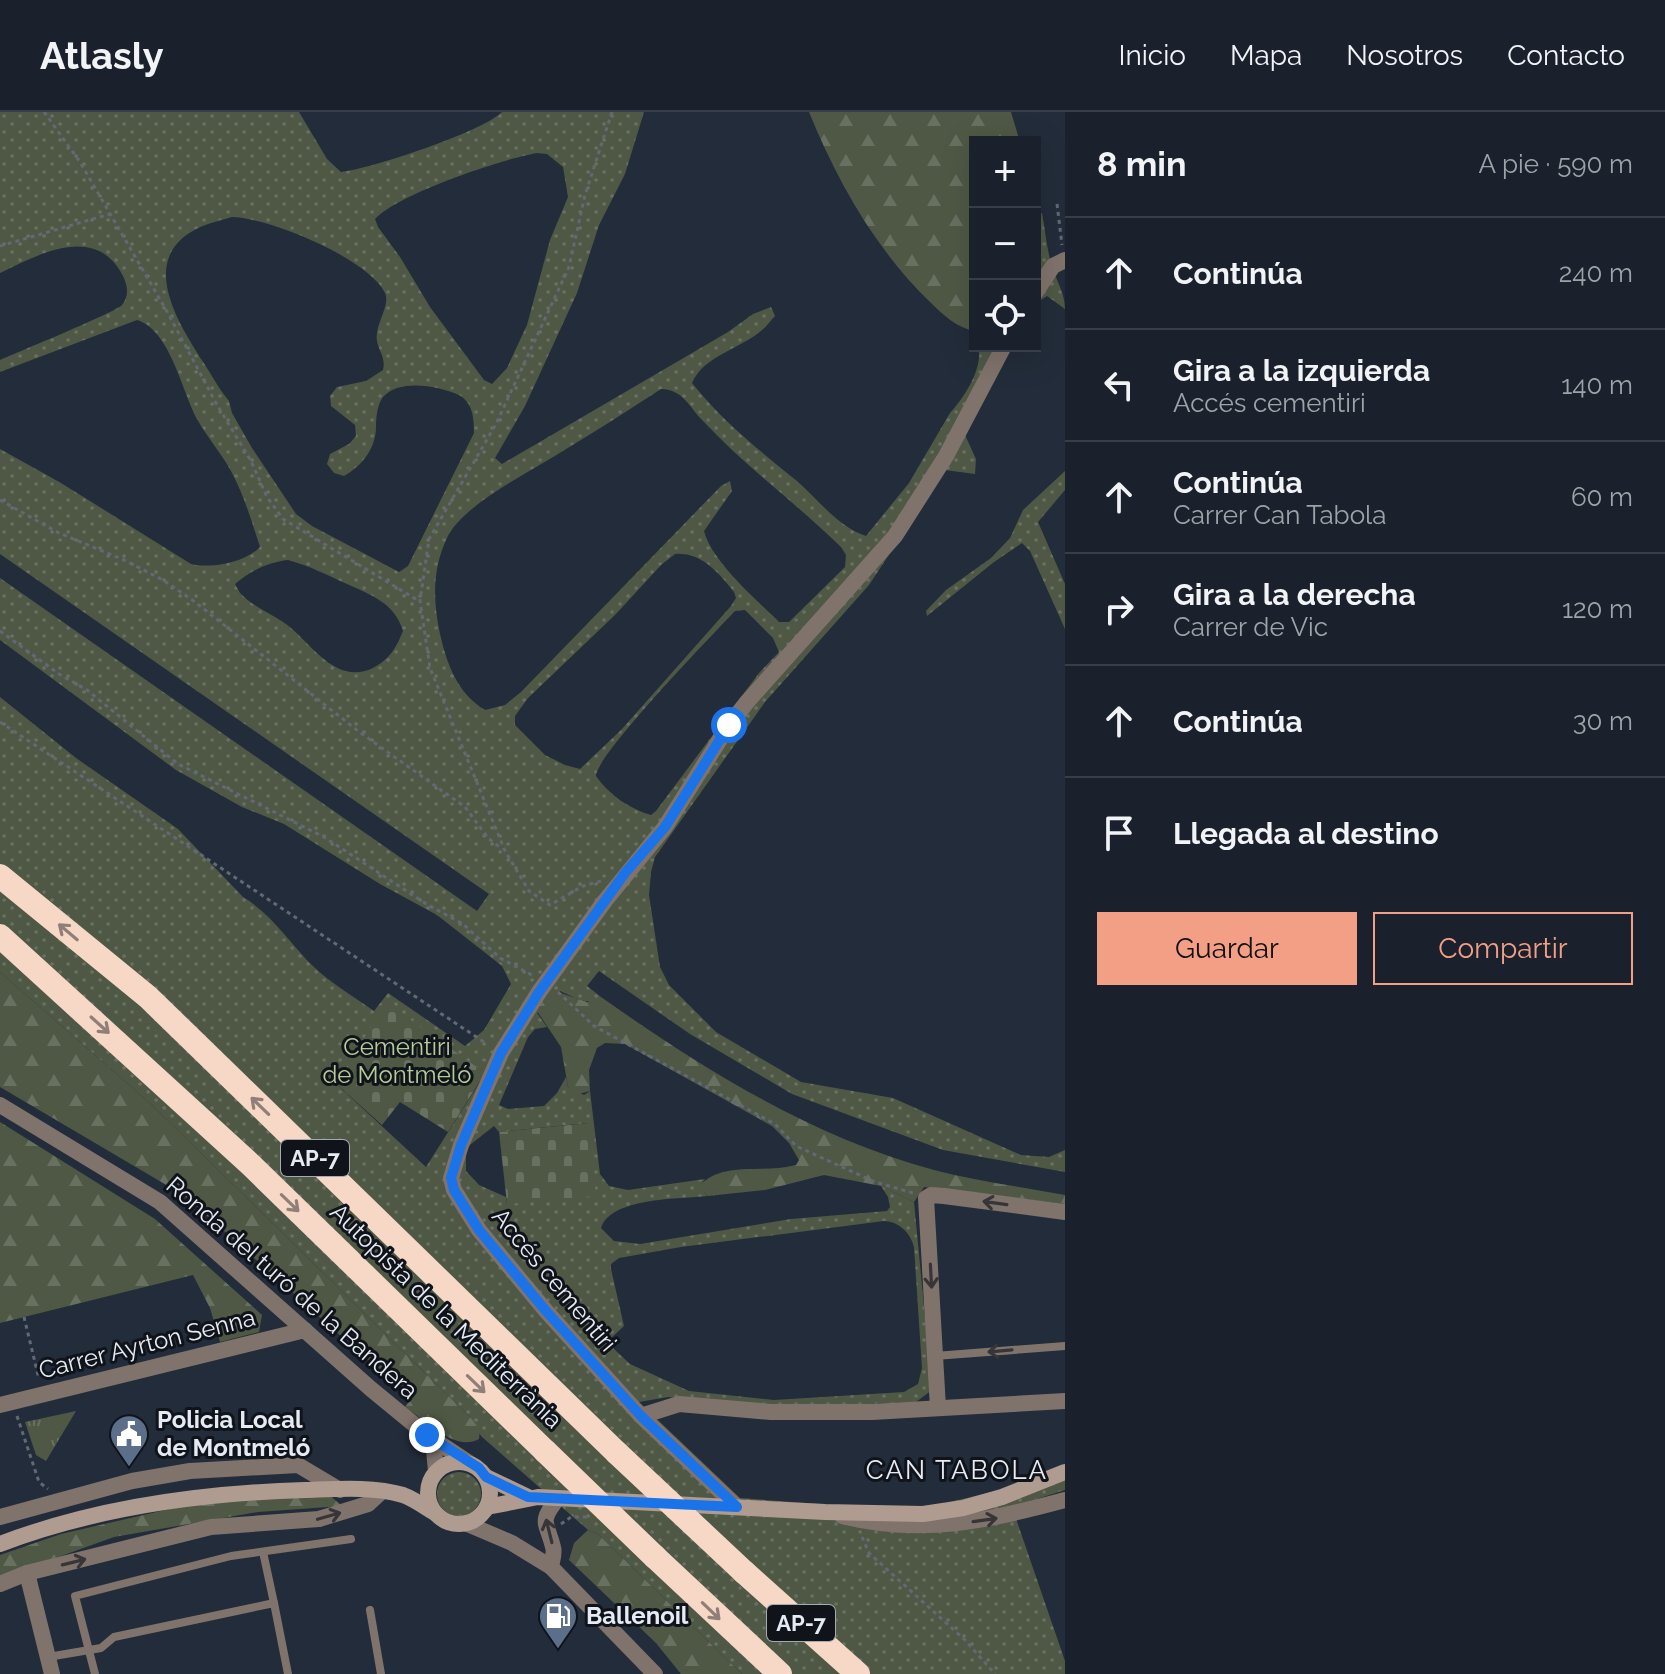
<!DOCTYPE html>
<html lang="es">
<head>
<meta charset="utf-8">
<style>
  body { margin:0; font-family:Raleway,sans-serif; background:#272e38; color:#f1f3f6 }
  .controls { position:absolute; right:24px; top:24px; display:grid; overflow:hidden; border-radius:0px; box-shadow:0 8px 32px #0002 }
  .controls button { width:72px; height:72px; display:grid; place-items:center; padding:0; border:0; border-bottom:2px solid #383e48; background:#1a212c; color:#f1f3f6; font:40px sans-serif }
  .stop { position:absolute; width:24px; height:24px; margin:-18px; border:6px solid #1a73e8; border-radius:50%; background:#fff }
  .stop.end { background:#1a73e8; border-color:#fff; box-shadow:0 2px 8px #0008 }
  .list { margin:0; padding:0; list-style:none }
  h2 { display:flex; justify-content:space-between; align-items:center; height:104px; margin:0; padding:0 32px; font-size:34px }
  h2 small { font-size:26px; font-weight:400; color:#9fa3a9 }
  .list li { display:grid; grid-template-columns:52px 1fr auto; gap:24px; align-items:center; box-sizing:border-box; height:112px; padding:0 32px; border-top:2px solid #383e48 }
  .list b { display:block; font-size:30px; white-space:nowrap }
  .list p { margin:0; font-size:26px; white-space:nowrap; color:#9fa3a9 }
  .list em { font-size:26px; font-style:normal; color:#9fa3a9 }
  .actions { display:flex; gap:16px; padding:24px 32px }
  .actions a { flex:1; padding:18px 0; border:2px solid #f39f85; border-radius:0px; text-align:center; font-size:28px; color:#f39f85 }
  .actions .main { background:#f39f85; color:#111 }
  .icon { flex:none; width:44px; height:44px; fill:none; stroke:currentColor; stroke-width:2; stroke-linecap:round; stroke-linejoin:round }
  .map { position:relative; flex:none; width:1065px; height:1562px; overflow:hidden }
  header { display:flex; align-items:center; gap:48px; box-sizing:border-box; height:112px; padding:0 40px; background:#1a212c; border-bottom:2px solid #383e48 }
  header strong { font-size:38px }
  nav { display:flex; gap:44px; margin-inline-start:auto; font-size:28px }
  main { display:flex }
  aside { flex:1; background:#1a212c }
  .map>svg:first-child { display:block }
</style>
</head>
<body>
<header>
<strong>Atlasly</strong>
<nav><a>Inicio</a><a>Mapa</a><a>Nosotros</a><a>Contacto</a></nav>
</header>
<main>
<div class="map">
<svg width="1065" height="1562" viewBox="0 0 1065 1562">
  <defs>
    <pattern id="grass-dots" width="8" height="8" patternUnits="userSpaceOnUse" patternTransform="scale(2)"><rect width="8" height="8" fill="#4f5845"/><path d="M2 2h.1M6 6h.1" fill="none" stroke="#687060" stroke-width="1.8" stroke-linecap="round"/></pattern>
    <pattern id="forest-firs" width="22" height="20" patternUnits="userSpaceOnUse" patternTransform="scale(2)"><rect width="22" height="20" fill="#4f5845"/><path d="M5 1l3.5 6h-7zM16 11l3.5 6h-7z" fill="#687060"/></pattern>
    <pattern id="cemetery-stones" width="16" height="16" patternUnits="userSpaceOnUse" patternTransform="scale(2)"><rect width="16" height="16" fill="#4f5845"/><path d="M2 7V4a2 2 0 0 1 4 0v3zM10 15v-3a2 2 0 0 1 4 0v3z" fill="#687060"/></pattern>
    <pattern id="park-tufts" width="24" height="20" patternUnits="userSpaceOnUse" patternTransform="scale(2)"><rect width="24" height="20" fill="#4f5845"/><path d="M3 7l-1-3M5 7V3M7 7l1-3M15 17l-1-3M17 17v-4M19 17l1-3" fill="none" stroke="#687060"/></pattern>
  </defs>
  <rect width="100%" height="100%" fill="#232c3a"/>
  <!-- grass -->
  <g fill="url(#grass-dots)" fill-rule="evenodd">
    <path d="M0 0H299L327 47 341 60C370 57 482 20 502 0H644L625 62 599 113 577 181 525 294 495 346 502 352 728 220 753 202 771 195 775 204C771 208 767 214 762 218 741 237 704 243 692 271 722 309 760 339 797 369 819 388 838 415 866 424L909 371 950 301C965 285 984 255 978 234H1010L965 323 976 347 975 362 945 358 869 473 765 590 655 745 651 760 649 783 660 855 669 873 716 920 801 970 893 986 1021 1043 1049 1045 1065 1038V1060L943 1038 792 982 690 922 599 859 587 874 601 885C588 895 574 885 560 879L537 901 547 915 535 917 528 925 499 993 508 997 544 994 557 981 566 965 568 975 584 983 590 979 600 1062 609 1074 628 1078 705 1067 702 1071 704 1080 708 1084C681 1087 611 1085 601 1116L614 1129 640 1132 791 1107 887 1099 890 1095 888 1085 881 1074 914 1090 932 1278 916 1290 774 1296 668 1285 639 1290 740 1386 847 1394 925 1396 1000 1378 1065 1354V1378L1012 1395 1065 1549V1562H742L598 1422 588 1418 481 1324 472 1307 150 991 0 860V585L76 646 178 717 243 785C272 802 290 832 314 855 332 872 353 884 374 899L388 881 465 934 484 918 511 872 502 854 437 803 380 772 284 712 242 695 176 658 0 528V466L477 799 489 782 0 442V337L61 371 191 452C211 457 246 450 260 435 252 410 244 383 231 359 221 341 207 325 197 307 182 279 170 218 137 208L0 260V248C16 241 118 199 122 193 129 184 128 174 123 164 96 111 39 142 0 161ZM537 41 547 42 563 55 568 85 550 128 527 213 507 256 492 272 484 268 430 195 400 145 378 115 375 107C398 82 502 47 537 41ZM232 105C269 106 368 146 385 181 391 194 374 213 377 229 379 240 386 246 383 258L366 269 337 275 330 284 331 294 355 313 356 324 349 332 330 342 327 352 334 361 344 364C362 354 376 336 376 315 376 306 377 293 383 285 399 266 440 274 459 283 473 291 474 306 474 321L408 454 399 460 312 414 296 402 252 336 232 301 229 289C218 276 211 261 201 247 179 212 140 151 191 120 204 112 218 109 232 105ZM661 277C684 278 689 295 703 309 746 355 796 391 841 435L846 443 845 455 789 510H779C756 487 712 450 704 419L732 379 730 369 721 374 521 580 505 593 485 598C457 581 447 552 440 522 433 488 432 458 447 426 461 394 528 361 558 342 593 321 627 299 661 277ZM675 442C701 440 718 460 734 480L736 486 731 494 622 617 580 657 565 653 545 643 515 613V604L528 586 615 503 661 453ZM288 448C310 454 327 463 347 472 371 483 395 491 403 519 396 536 390 547 373 556 338 573 314 536 291 516 275 503 254 496 240 481L235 472C250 459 268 450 288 448ZM745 498 773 526 779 540 759 561 656 699 651 703C630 697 609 683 596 664 596 643 713 522 735 499ZM345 958 485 962 426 1055 331 967ZM588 1011 507 1092 506 1085 479 1073 466 1059V1036L494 1014 499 1020ZM884 1109C898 1109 911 1121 914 1135L922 1256 918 1272 904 1280 774 1288 689 1279 630 1252 614 1237 610 1227 624 1214 611 1157V1152L619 1146 681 1135Z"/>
    <path d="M1042 101C1045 116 1046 132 1050 147 1054 166 1065 179 1065 197L1047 184 1035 192V103Z"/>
    <polygon points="1065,359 1065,378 1038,410 1065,472 1065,517 1030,439 1022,431 994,450 927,504 926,499 946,478 991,446 1010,426 1023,398"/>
    <circle cx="459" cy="1382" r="22"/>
  </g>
  <!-- forest -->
  <g fill="url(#forest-firs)">
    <path d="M809 0H1011L1020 30H975V219C957 216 943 203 930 190 876 138 837 69 809 0Z"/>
    <path d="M0 860 150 991 472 1307 480 1319 479 1327C455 1340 428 1310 409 1298L405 1295 411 1287 185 1084 0 975Z"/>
    <path d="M549 877 587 890 601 885C703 957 812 1025 934 1058 976 1069 1022 1075 1065 1083V1092L924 1075 914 1090 881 1074 824 1063 765 1078 708 1084 700 1076 702 1071C727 1049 764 1062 796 1053L799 1048 789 1031 772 1014 625 932 605 931 597 936 589 958 590 979 575 983 568 975 561 935 535 896Z"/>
    <polygon points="0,1010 155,1107 262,1203 259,1220 220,1230 210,1196 193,1163 0,1211"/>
    <polygon points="327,1381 342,1394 258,1400 114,1425 0,1466 0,1443 61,1422 217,1386"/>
    <polygon points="588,1418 598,1422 742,1562 681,1562 656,1531 569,1448 574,1431"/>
  </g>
  <!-- cemetery -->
  <g fill="url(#cemetery-stones)">
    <polygon points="386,890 485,961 448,1020 400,990 382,1013 331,967 345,958"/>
    <polygon points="589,1011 596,1084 507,1092 499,1020"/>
  </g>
  <!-- park -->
  <polygon fill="url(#park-tufts)" points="76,1299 46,1349 36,1343 25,1310"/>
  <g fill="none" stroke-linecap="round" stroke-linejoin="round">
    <!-- path -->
    <g stroke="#616975" stroke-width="3" stroke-dasharray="4 4" stroke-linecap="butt">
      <polyline points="44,0 80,50 169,203 216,291 251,349 267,385 283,407 419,489"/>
      <polyline points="1057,92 1062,133"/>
      <polyline points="0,134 110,102"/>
      <polyline points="0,388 59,421 124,448 163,468 195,490 358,619 465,695 488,726 502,737"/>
      <polyline points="0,519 59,562 87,578 178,652 324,725 428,793 463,812 500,846 532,863"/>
      <polyline points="0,610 487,932"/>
      <polyline points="601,769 583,774 550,793 529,779 505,739 430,556 420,489 429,427 496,312 569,155 585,83 612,0"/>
      <polyline points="558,880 594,914 775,1012 796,1034 875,1070 913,1081"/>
      <polyline points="24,1205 39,1267"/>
      <polyline points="17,1304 39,1370 48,1377"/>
      <polyline points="561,1412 571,1405 587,1405"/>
      <polyline points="862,1425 869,1441 965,1528 995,1562"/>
    </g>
    <!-- lane -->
    <g stroke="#80736c" stroke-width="8">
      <polyline points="935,1244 1065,1234"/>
      <polyline points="263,1440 274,1491"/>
      <polyline points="370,1498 381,1562"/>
      <polyline points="48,1545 101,1536 114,1525 274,1491 288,1562"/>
      <polyline points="95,1562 75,1484 231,1444 351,1427"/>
    </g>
    <!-- street -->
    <g stroke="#80736c" stroke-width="16">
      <polyline points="1035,181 1053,154 1065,148"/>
      <polyline points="604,790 665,715 729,613 747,590 895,424 946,344 1004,234"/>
      <polyline points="539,880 501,941 461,1033 451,1066 454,1078 479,1118 546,1199 641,1304 737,1395"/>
      <polyline points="0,993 160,1090 371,1277 427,1323 469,1351"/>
      <polyline points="0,1293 305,1218"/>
      <polyline points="938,1296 926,1086 931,1083 944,1084 1065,1100"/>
      <polyline points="641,1304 679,1292 771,1300 872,1300 1065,1289"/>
      <polyline points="427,1323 434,1338 436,1359"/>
      <path d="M842 1404C922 1424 988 1409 1065 1388"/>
      <polyline points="0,1405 132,1369 190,1359 298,1353 340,1378"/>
      <polyline points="465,1411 512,1431 551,1455 655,1562"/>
      <path d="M551 1455C552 1448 555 1441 553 1435 547 1410 538 1411 558 1386"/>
      <polyline points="27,1461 52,1562"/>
      <polyline points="0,1472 27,1461 211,1415 319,1407 368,1392 381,1380"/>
    </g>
    <!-- secondary -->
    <g stroke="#b09b90" stroke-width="16">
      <circle cx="459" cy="1381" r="31"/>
      <polyline points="486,1365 528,1385"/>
      <polyline points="487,1395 538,1385 825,1400 923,1402 963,1396 1002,1385 1065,1360"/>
      <path d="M0 1432C97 1395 202 1381 305 1378 336 1377 373 1374 403 1383 414 1387 425 1395 435 1401"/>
    </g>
    <!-- highway -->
    <g stroke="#f7d7c5" stroke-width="24">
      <polyline points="0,764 148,885 617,1341"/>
      <polyline points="0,824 251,1053 545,1339"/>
      <polyline points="655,1445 780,1562"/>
      <polyline points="744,1460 858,1562"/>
    </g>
    <!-- street-bridge -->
    <polyline stroke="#80736c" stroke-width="16" points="539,880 604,790"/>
    <!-- highway-bridge -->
    <g stroke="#f7d7c5" stroke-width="24">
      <polyline points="545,1339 655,1445"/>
      <polyline points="617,1341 744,1460"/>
    </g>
  </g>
  <!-- one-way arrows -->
  <defs><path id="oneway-shaft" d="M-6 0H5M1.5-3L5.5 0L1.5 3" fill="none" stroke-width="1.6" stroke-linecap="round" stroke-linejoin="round" transform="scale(2)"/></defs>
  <g stroke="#8f7f78">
    <use href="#oneway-shaft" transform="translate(68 820) rotate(-140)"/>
    <use href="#oneway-shaft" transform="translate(100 913) rotate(42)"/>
    <use href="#oneway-shaft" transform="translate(260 994) rotate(-136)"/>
    <use href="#oneway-shaft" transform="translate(290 1091) rotate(44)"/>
    <use href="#oneway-shaft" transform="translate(476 1272) rotate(44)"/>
    <use href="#oneway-shaft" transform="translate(711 1499) rotate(44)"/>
  </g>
  <g stroke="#373537">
    <use href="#oneway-shaft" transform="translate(995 1091) rotate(-172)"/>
    <use href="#oneway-shaft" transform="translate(931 1164) rotate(87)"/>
    <use href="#oneway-shaft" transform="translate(1000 1239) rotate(175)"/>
    <use href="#oneway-shaft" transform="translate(329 1404) rotate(-16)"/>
    <use href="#oneway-shaft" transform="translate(985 1408) rotate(-8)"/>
    <use href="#oneway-shaft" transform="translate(549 1419) rotate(-104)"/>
    <use href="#oneway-shaft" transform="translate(74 1450) rotate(-14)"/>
  </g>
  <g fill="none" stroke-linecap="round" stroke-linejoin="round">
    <!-- route -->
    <polyline stroke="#1a73e8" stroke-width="10" points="427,1323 479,1356 486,1365 528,1385 737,1395 641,1304 546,1199 479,1118 454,1078 451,1066 461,1033 501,941 539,880 625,761 665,715 729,613"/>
  </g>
  <!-- icons -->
  <defs>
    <g id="civic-pin" transform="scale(2)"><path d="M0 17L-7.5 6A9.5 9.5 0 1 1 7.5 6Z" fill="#5c6f8a" stroke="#10141a"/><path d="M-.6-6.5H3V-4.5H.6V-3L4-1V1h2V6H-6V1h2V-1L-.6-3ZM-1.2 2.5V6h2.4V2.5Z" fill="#fff"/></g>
    <g id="fuel-pin" transform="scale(2)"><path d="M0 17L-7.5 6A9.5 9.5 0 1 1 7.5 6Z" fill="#5c6f8a" stroke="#10141a"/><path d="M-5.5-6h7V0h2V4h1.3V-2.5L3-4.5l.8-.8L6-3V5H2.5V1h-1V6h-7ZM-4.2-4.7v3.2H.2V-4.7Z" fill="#fff"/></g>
  </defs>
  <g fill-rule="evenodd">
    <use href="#civic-pin" x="129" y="1322"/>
    <use href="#fuel-pin" x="558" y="1504"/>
  </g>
  <g text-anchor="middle" stroke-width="6" stroke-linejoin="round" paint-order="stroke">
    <!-- shield labels -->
    <g fill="#10141a" stroke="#a5aab3" stroke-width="2">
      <rect x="281" y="1028" width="68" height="36" rx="6"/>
      <rect x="767" y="1493" width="68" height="36" rx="6"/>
    </g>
    <g font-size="22" font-weight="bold" fill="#e5ebf4">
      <text x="315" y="1054">AP-7</text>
      <text x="801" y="1519">AP-7</text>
    </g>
    <!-- park labels -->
    <g font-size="24" fill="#b5cc99" stroke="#10141a">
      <text x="397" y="943">Cementiri<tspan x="397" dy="28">de Montmeló</tspan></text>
    </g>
    <!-- street labels -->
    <g font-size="24" fill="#e5ebf4" stroke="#10141a">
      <text transform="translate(554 1168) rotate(50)" y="8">Accés cementiri</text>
      <text transform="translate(292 1176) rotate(41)" y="8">Ronda del turó de la Bandera</text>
      <text transform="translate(446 1204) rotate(44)" y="8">Autopista de la Mediterrània</text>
      <text transform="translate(147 1232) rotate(-14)" y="8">Carrer Ayrton Senna</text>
    </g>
    <!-- poi labels -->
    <g font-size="24" font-weight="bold" fill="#e5ebf4" stroke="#10141a" text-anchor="start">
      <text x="157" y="1316">Policia Local<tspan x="157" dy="28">de Montmeló</tspan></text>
      <text x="586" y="1512">Ballenoil</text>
    </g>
    <!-- neighbourhood labels -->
    <g font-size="26" letter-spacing="2" fill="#e5ebf4" stroke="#10141a">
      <text x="957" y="1367">CAN TABOLA</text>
    </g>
  </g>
</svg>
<div class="controls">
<button>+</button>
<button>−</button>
<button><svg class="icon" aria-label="locate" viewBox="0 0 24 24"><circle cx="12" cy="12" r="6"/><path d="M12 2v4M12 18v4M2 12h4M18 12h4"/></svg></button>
</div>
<div class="stop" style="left:729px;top:613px"></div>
<div class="stop end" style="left:427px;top:1323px"></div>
</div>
<aside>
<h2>8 min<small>A pie · 590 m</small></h2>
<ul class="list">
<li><svg class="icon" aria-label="ahead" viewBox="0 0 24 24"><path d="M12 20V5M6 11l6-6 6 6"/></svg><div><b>Continúa</b></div><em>240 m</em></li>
<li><svg class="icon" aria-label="left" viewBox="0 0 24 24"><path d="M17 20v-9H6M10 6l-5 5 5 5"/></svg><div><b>Gira a la izquierda</b><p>Accés cementiri</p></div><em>140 m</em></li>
<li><svg class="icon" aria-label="ahead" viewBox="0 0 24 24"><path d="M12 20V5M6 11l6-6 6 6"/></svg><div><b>Continúa</b><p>Carrer Can Tabola</p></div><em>60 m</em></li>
<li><svg class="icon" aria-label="right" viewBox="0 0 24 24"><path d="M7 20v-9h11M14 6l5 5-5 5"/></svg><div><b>Gira a la derecha</b><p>Carrer de Vic</p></div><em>120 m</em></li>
<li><svg class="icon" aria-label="ahead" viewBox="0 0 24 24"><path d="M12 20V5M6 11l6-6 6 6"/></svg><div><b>Continúa</b></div><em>30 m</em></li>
<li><svg class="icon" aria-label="arrive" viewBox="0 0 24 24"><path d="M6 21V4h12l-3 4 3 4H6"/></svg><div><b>Llegada al destino</b></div></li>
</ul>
<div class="actions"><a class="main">Guardar</a><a>Compartir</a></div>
</aside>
</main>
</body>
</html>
